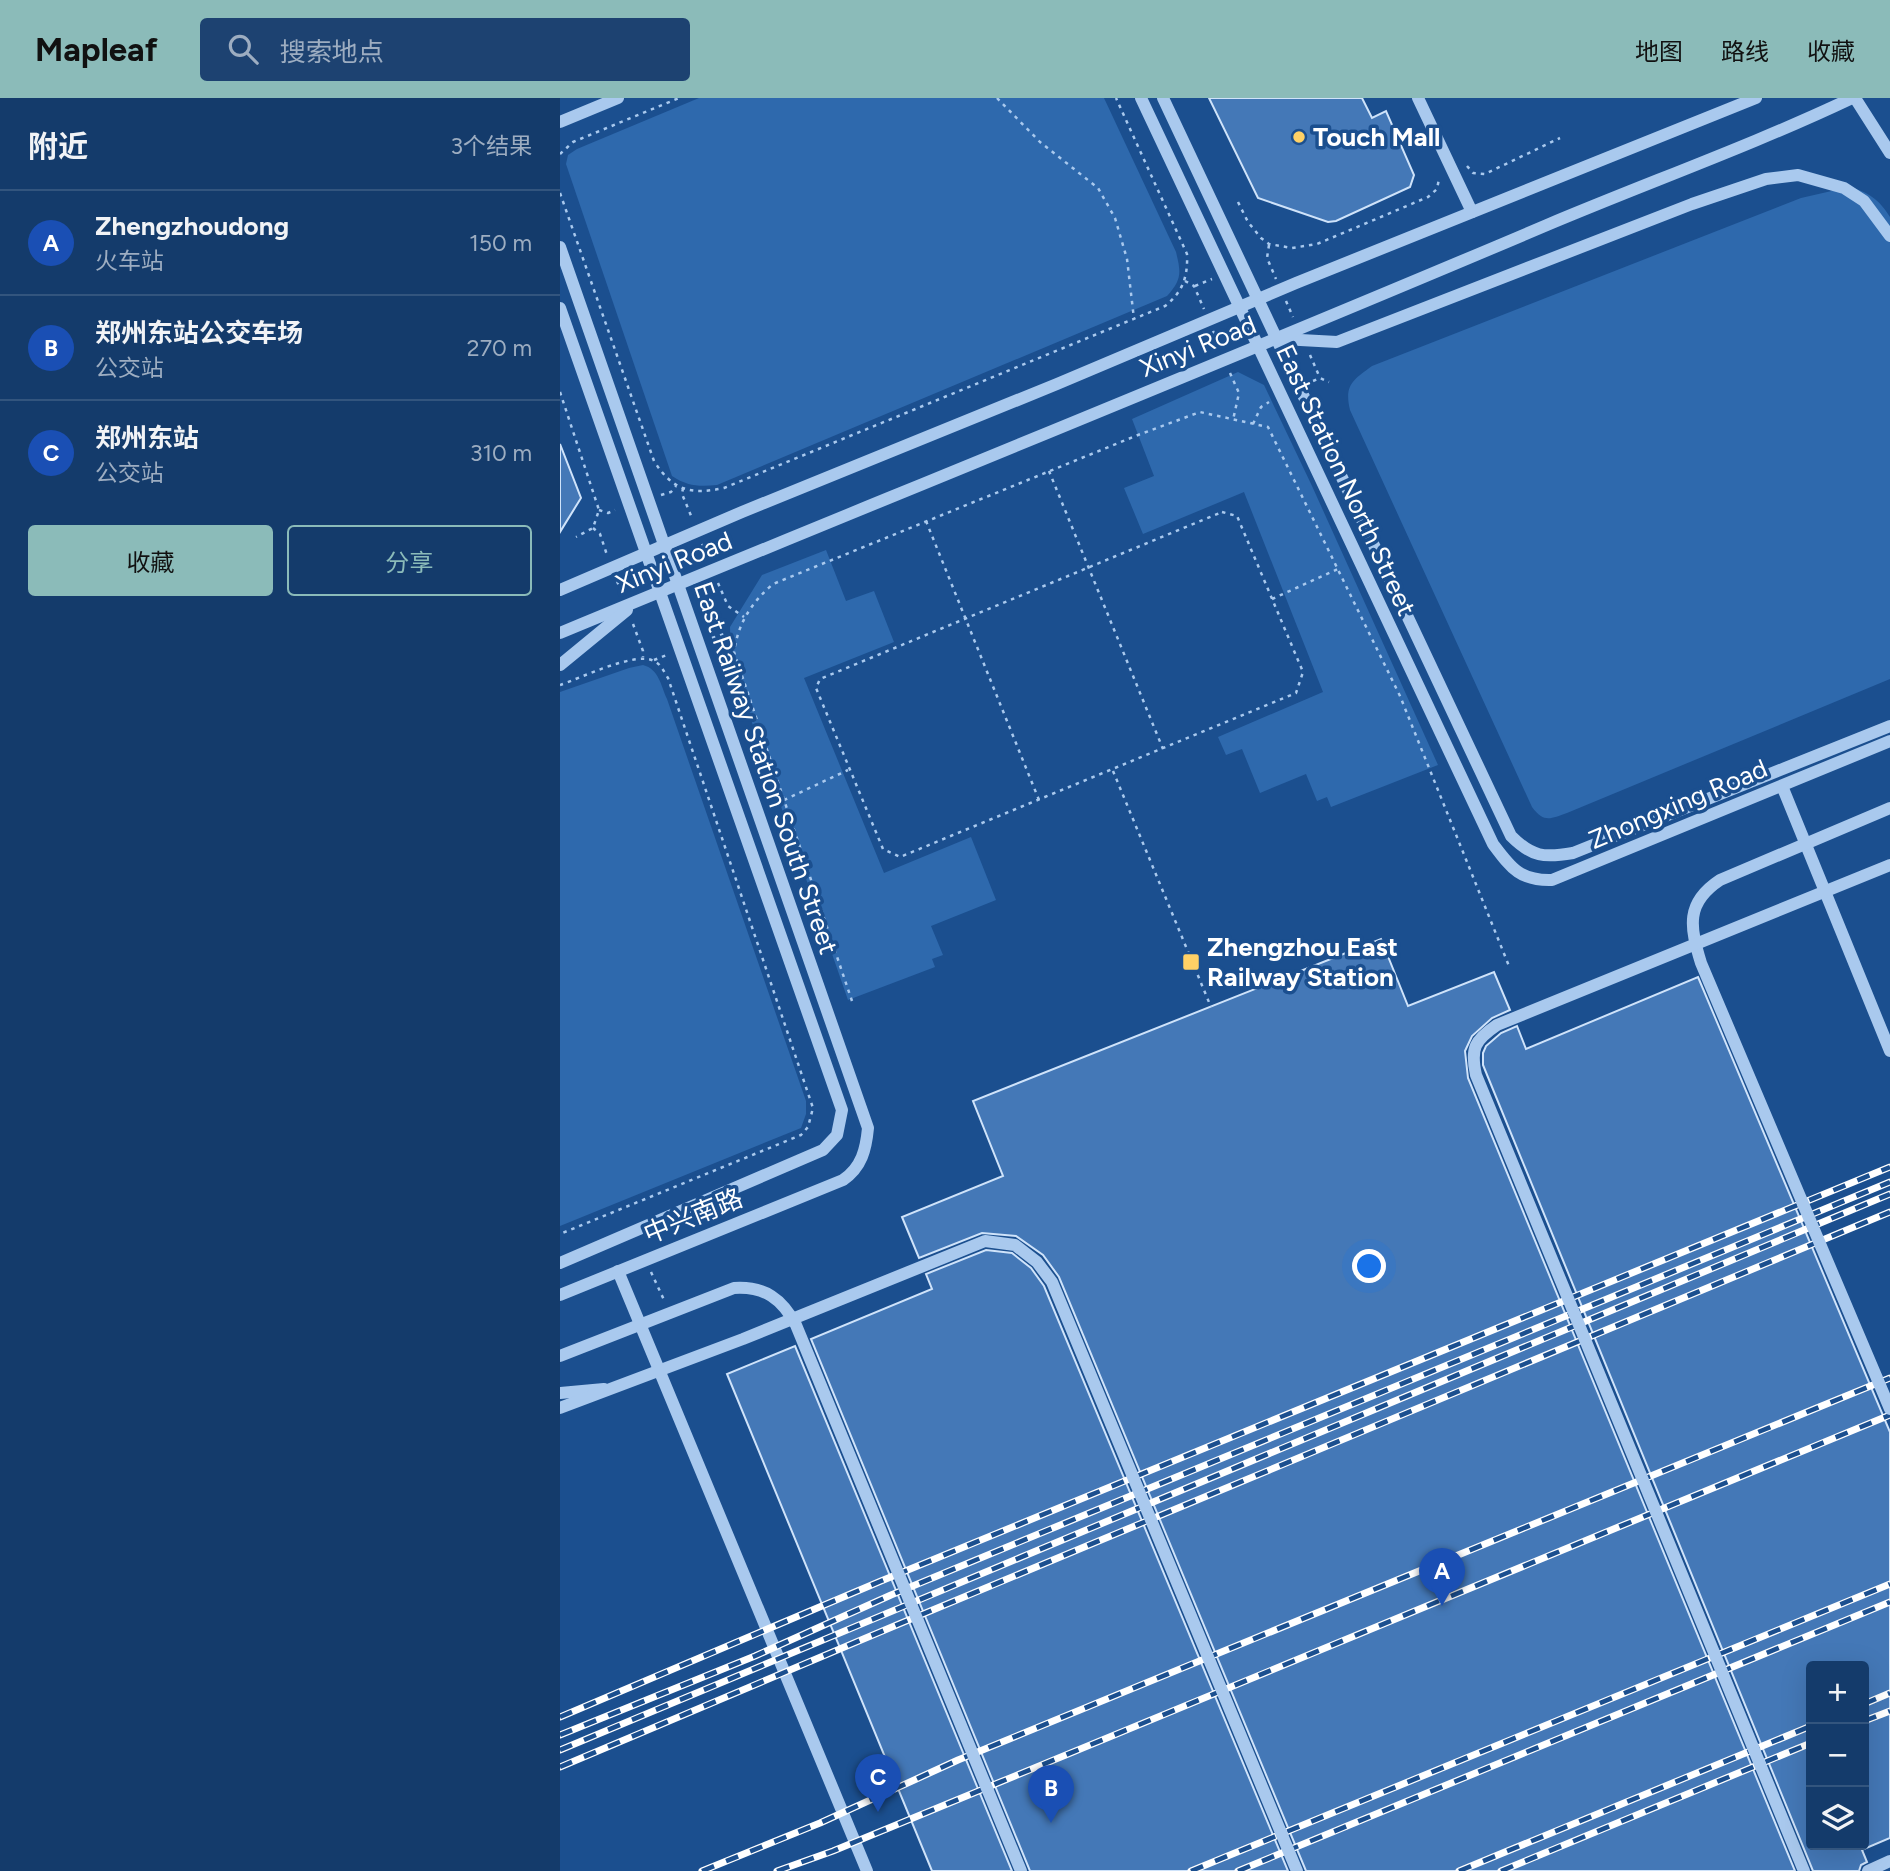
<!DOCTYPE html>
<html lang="zh">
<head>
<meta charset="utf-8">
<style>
  body { margin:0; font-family:Figtree,"Noto Sans SC",sans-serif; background:#1d4271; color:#f1f3f6 }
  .controls { position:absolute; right:21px; bottom:21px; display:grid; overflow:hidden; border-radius:7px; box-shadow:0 7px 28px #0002 }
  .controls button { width:63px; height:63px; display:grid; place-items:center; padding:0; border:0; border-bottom:2px solid #33557e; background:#143b6b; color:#f1f3f6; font:35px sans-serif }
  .you { position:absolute; left:810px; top:1169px; width:24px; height:24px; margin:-18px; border:5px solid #fff; border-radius:50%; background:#1a73e8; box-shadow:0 0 0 10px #1a73e833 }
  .badge { display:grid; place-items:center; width:46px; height:46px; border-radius:50%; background:#8bbbb9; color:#fff; font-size:23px; font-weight:700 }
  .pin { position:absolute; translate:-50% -58px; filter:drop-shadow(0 2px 4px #0008) }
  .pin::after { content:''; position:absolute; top:37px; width:24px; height:21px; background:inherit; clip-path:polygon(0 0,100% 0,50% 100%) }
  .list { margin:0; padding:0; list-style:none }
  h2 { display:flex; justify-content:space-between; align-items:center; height:91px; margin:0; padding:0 28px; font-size:30px }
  h2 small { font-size:23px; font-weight:400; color:#9dadc1 }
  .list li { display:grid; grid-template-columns:46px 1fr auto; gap:21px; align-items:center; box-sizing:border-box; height:105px; padding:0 28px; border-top:2px solid #33557e }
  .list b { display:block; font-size:26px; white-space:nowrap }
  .list p { margin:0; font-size:23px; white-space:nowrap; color:#9dadc1 }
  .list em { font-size:23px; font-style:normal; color:#9dadc1 }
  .actions { display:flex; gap:14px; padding:21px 28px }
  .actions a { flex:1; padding:16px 0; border:2px solid #8bbbb9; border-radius:7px; text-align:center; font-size:24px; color:#8bbbb9 }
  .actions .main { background:#8bbbb9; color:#111 }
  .icon { flex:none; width:38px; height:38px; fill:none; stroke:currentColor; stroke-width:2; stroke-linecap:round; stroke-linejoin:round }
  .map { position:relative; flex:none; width:1330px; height:1773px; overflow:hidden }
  header { display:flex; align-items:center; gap:42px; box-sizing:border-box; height:98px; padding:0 35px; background:#8bbbb9; color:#111 }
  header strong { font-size:33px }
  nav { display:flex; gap:38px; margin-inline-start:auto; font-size:24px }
  .search { width:490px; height:63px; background:#1d4271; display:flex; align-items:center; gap:18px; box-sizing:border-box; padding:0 24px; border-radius:7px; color:#9dadc1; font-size:26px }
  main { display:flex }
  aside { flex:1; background:#143b6b }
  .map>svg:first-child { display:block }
</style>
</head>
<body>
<header>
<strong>Mapleaf</strong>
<div class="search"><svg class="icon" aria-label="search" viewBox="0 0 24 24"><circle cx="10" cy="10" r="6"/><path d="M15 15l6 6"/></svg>搜索地点</div>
<nav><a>地图</a><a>路线</a><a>收藏</a></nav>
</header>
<main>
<aside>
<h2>附近<small>3个结果</small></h2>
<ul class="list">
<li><span class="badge" style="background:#1a4fb4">A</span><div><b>Zhengzhoudong</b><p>火车站</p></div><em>150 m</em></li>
<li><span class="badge" style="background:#1a4fb4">B</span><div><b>郑州东站公交车场</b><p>公交站</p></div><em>270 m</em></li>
<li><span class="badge" style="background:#1a4fb4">C</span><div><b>郑州东站</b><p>公交站</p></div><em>310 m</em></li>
</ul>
<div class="actions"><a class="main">收藏</a><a>分享</a></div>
</aside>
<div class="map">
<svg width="1330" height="1773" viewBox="0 0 1330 1773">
  <rect width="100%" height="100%" fill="#1b4f8f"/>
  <!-- green -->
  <g fill="#2e69ad">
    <path d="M139 0H544L616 154C621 175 622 181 607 198L157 387C139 389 127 388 112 378L6 66 8 57 17 51Z"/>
    <path d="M1289 89C1308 94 1319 101 1330 119V581L1007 715C990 721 984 725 972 709L790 312C784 287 793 282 812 268L1241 100Z"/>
    <polygon points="678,274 704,287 752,388 878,667 771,709 767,699 757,703 746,676 700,695 682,651 666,657 658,639 763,594 684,394 583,436 564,390 594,378 572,321"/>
    <polygon points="266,452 286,503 314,493 334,544 244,580 324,775 411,739 436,802 371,828 383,857 372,861 375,869 288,902 171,564 170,529 202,477"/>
    <path d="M83 567C99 571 101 588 107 601L246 1003V1016L241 1030 0 1128V594L69 570Z"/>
  </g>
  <!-- building -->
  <g fill="#4478b7" stroke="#cfe3fa" stroke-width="2">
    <polygon points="649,0 802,0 812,20 826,13 854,77 850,89 776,123 768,124 698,100"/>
    <polygon points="0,346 21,400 0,434"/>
    <polygon points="821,841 848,908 934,874 950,912 932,920 912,938 905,953 908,980 1235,1773 746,1773 499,1179 483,1157 456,1138 422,1135 359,1160 342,1119 443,1078 413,1003"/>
    <polygon points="1138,879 1330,1334 1330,1740 1304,1751 1304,1568 1251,1568 1251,1747 1300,1747 1307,1764 1301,1767 1299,1773 1253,1773 923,967 923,955 926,948 941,935 957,928 966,951"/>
    <polygon points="426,1152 452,1155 471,1170 484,1188 728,1773 470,1773 251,1241 372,1191 366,1176"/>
    <polygon points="235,1248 452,1773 372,1773 167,1276"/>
  </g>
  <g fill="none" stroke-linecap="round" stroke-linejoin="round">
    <!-- path -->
    <g stroke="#a9c9ee" stroke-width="2.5" stroke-dasharray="3.5 5" stroke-linecap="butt">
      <polyline points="437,0 480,44 538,90 555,120 567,161 574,221"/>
      <polyline points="0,56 13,44 119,0"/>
      <polyline points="907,68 913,75 925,76 1000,40"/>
      <path d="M0 95 94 363C113 393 131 397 164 390L605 208C623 194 628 178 627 156L556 0"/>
      <polyline points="678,104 688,124 701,140 709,146 732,150 757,146 868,99 877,91 879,81"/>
      <polyline points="709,147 707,160 716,181"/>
      <polyline points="625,183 634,188 644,211"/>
      <polyline points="635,188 652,181"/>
      <polyline points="726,203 733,219"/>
      <polyline points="653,233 660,249"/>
      <polyline points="750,257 760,280"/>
      <polyline points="670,275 679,295 673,322"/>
      <polyline points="753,283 760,280 769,284"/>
      <polyline points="0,294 39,412 33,430 16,439"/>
      <polyline points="693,326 701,309 709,304"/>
      <polyline points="489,373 603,651"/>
      <polyline points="123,390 122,396 132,420"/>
      <polyline points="101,397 111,394 116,388"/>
      <polyline points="39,412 48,415 55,412"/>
      <polygon points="662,414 677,418 743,574 736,595 340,759 323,751 256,590 260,581"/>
      <polyline points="366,423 479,702"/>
      <polyline points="33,430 40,436 47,457"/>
      <polyline points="142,446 148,459"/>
      <polyline points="57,483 62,496"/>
      <polyline points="158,485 168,508 184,519"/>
      <polyline points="712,501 778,471"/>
      <polyline points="73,526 83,553 83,559"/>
      <polyline points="152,540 164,536 176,537"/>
      <polyline points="94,562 107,557"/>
      <path d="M0 587C21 580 75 553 94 563 101 566 104 574 108 580L253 1010 248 1029 241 1037 0 1136"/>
      <polyline points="553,673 651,909"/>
      <polyline points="224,702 288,672"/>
      <path d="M292 903 174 554C178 525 192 504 213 486L578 337 640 314 708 329 840 598 949 868"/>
      <polyline points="91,1174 104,1202"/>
    </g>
    <!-- minor -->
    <g stroke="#a9c9ee" stroke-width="12">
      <path d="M581 0 933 746C951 770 960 783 992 782L1330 643"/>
      <path d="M603 0 951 738C972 759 984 760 1013 755L1330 628"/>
      <polyline points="858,0 912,114"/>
      <polyline points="1295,0 1330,55"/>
      <polyline points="0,24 58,0"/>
      <path d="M0 149 308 1030C306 1051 302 1069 283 1082L0 1197"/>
      <polyline points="0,210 282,1012 277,1037 263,1052 0,1165"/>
      <polyline points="722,241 777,244 1132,106 1206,81 1238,77 1284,90 1304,103 1330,138"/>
      <polyline points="0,492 182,414 497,286 736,185 1196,0"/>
      <path d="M0 535C329 399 660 266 987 127 1089 84 1193 47 1292 0"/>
      <polyline points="0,567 67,512"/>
      <polyline points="1222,688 1330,953"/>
      <polyline points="58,1173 307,1773"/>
      <polyline points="0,1295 44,1291"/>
      <polyline points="1308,1773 1330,1763"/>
    </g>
    <!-- rail casing -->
    <g stroke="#fff" stroke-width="7">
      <g id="rail">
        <polyline points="1304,1606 1330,1595"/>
        <polyline points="0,1619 321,1483 1330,1069"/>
        <polyline points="1304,1623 1330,1613"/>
        <polyline points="0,1637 195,1558 331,1497 1330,1084"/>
        <polyline points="0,1652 1330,1096"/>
        <polyline points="0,1669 339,1526 1330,1114"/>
        <polyline points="142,1773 260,1725 398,1662 1330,1280"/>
        <polyline points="217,1773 273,1753 1330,1317"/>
        <polyline points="631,1773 1330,1486"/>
        <polyline points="678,1773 1330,1504"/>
        <polyline points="899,1773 1251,1628"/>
        <polyline points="941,1773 1251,1645"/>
      </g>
    </g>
    <!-- rail -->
    <use href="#rail" stroke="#1b4f8f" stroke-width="4.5" stroke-dasharray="13" stroke-linecap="butt"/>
    <!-- minor-bridge -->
    <g stroke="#a9c9ee" stroke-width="12">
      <path d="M1330 710 1160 782C1125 805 1130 829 1141 865L1330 1311"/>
      <path d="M0 1258 174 1190C205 1188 222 1201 236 1227L461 1773"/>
      <polyline points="0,1310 183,1241 425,1143 455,1147 477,1164 492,1184 737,1773"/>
      <path d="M1244 1773 916 977C910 950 915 942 937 927L1330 767"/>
    </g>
  </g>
  <!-- markers -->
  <g fill="#ffd166" stroke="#1b4f8f" stroke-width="2.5">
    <circle cx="739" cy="39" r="7"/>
    <rect x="622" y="855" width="18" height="18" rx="3.5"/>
  </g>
  <g text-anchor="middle" stroke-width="7" stroke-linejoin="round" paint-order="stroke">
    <!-- poi labels -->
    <g font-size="26" font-weight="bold" fill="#fff" stroke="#1b4f8f" text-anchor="start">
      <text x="753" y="48">Touch Mall</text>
      <text x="647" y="858">Zhengzhou East<tspan x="647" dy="30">Railway Station</tspan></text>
    </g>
    <!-- street labels -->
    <g font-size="26" fill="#fff" stroke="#1b4f8f">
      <text transform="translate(638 248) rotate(-22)" y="9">Xinyi Road</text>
      <text transform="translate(786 382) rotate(65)" y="9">East Station North Street</text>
      <text transform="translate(114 464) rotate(-22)" y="9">Xinyi Road</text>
      <text transform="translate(206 670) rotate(71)" y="9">East Railway Station South Street</text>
      <text transform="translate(1118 706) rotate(-23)" y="9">Zhongxing Road</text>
      <text transform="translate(133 1118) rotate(-22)" y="9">中兴南路</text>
    </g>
  </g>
</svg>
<div class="controls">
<button>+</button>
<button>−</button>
<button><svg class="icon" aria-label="layers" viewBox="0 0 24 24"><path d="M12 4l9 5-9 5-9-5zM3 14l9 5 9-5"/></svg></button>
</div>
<div class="you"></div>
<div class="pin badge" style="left:882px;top:1508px;background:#1a4fb4">A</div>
<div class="pin badge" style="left:491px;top:1725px;background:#1a4fb4">B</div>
<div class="pin badge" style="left:318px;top:1714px;background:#1a4fb4">C</div>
</div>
</main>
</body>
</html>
